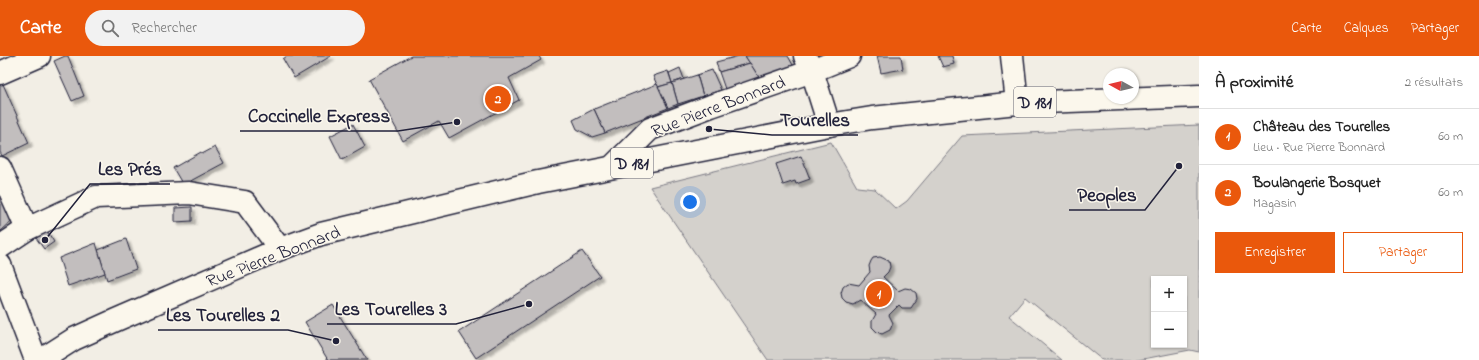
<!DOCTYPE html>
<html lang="fr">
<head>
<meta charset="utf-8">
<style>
  body { margin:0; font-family:"Indie Flower",sans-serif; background:#f2f2f2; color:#222 }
  .controls { position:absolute; right:12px; bottom:12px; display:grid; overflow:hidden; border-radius:0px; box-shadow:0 1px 3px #0004 }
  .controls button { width:36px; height:36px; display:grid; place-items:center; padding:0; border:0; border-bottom:1px solid #e0e0e0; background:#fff; color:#222; font:20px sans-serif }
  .compass { position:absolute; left:1103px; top:12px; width:36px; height:36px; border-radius:50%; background:#fff; box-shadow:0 1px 3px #0004; rotate:278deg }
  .you { position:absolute; left:690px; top:146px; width:14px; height:14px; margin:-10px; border:3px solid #fff; border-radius:50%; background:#1a73e8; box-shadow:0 0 0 6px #1a73e833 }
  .badge { display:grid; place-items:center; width:26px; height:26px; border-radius:50%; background:#ea580c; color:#fff; font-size:13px; font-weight:700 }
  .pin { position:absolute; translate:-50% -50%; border:2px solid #fff; box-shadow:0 1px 4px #0006 }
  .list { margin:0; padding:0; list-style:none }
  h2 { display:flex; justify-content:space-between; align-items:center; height:52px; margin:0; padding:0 16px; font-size:17px }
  h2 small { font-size:13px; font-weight:400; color:#767676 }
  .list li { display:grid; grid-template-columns:26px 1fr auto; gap:12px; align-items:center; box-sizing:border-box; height:56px; padding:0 16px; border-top:1px solid #e0e0e0 }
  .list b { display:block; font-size:15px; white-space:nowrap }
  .list p { margin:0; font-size:13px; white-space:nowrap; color:#767676 }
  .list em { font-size:13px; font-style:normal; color:#767676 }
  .actions { display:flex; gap:8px; padding:12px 16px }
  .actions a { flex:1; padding:9px 0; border:1px solid #ea580c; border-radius:0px; text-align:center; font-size:14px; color:#ea580c }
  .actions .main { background:#ea580c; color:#fff }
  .icon { flex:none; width:22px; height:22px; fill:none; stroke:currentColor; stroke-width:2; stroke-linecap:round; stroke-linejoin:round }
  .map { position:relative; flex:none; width:1199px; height:304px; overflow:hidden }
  header { display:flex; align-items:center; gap:24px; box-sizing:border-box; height:56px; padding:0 20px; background:#ea580c; color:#fff }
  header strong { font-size:19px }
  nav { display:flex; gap:22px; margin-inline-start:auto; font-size:14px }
  .search { width:280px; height:36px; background:#f2f2f2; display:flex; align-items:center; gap:10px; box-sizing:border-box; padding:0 14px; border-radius:22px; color:#767676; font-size:15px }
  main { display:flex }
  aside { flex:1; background:#fff }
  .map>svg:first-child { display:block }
</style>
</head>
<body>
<header>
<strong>Carte</strong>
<div class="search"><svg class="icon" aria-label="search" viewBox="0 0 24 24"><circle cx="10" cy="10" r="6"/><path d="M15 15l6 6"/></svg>Rechercher</div>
<nav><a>Carte</a><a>Calques</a><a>Partager</a></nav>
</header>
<main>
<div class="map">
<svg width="1199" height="304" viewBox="0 0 1199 304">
  <defs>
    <filter id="shadow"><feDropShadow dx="3.5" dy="3.5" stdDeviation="1" flood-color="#0004"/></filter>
  </defs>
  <rect width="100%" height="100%" fill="#f2eee5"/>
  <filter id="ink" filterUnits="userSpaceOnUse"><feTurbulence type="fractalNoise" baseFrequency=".025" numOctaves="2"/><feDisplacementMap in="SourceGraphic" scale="8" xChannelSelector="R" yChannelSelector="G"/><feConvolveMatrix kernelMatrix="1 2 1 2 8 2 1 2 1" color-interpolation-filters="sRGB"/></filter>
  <g filter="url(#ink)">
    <!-- green -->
    <path fill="#d4d1cc" stroke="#7b7a84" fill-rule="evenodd" d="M1199 69V296L1190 294 1138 304H1102L1025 241 1009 260 1062 304H768L650 131 831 86 857 131 875 133 896 153 907 145 962 80ZM1154 223H1184V289H1154Z"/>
    <!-- building -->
    <g fill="#c2bebe" stroke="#22223b" filter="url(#shadow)">
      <polygon points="65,0 68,0 84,40 72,45 54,5"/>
      <polygon points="287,0 331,0 294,22 283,3"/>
      <polygon points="411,0 539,0 541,4 509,22 519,44 449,82 439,65 403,85 369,23"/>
      <polygon points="739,0 745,0 750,7 719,16 716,6"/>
      <polygon points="745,0 788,0 793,9 760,23"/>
      <polygon points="877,0 901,0 903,13 881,17"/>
      <polygon points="938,0 952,0 954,8 943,11"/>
      <polygon points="750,7 760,23 725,33 719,16"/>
      <polygon points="680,12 684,23 672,27 669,17"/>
      <polygon points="712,14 721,34 703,40 697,19"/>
      <polygon points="668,15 672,27 658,31 653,20"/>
      <polygon points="697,19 703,40 678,48 672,27"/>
      <polygon points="672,27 678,48 668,52 658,31"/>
      <polygon points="3,28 29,87 2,100 0,96 0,29"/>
      <polygon points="657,28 668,52 605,77 594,53"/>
      <polygon points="594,53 605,77 592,81 577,73 573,64"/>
      <polygon points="353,68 365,91 342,104 330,80"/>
      <polygon points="215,91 224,107 183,129 173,112 201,96 202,98"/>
      <polygon points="801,100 810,123 796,128 795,125 783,129 776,108"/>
      <polygon points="0,138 13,164 0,176"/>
      <polygon points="192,151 192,165 175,166 175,152"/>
      <polygon points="47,175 54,186 44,193 36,182"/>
      <polygon points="126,183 136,213 107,224 98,194"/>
      <polygon points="96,187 105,217 68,230 59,202"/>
      <polygon points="582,195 600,220 476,302 459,276"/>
      <polygon points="880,201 889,205 890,211 888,216 883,221 898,235 905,232 911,233 916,237 917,243 911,252 902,252 899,249 889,259 893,267 890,274 882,278 877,276 872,271 872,265 876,258 860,244 853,248 846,246 842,242 841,237 843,231 848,227 859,229 870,216 869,210 871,205 873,202"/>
      <polygon points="333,249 367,304 328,304 305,266"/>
    </g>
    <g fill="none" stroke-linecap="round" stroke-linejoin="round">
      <!-- street casing -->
      <g stroke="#22223b" stroke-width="25">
        <g id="street">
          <polyline points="805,0 812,15 829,69"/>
          <polyline points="1012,0 1017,47"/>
          <polyline points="0,17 39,0"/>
          <polyline points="612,111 650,73 711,50 812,15 849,0"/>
          <polyline points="0,112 27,173"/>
          <polyline points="0,191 27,173 96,141 189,137 245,146 280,193"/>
          <polyline points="0,209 36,304"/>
        </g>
      </g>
      <!-- primary casing -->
      <g stroke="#22223b" stroke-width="25">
        <polyline id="primary" points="41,304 74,283 116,264 280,193 321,178 538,126 829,69 872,62 1017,47 1199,40"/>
      </g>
      <!-- street -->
      <use href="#street" stroke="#fbf7ec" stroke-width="22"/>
      <!-- primary -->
      <use href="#primary" stroke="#fbf7ec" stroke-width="22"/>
    </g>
  </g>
  <g text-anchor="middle" stroke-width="3" stroke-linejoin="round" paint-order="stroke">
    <!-- shield labels -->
    <g fill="#fbf7ec" stroke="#636270" stroke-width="1">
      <rect x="1014" y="31" width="42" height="30" rx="3"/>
      <rect x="611" y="92" width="42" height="30" rx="3"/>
    </g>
    <g font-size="17" font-weight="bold" fill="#22223b">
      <text x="1035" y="52">D 181</text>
      <text x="632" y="113">D 181</text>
    </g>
    <!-- street labels -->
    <g font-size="18" fill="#22223b" stroke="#fbf7ec">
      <text transform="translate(718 50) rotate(-21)" y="6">Rue Pierre Bonnard</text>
      <text transform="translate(273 200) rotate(-21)" y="6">Rue Pierre Bonnard</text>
    </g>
  </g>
  <!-- callouts -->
  <path fill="none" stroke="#22223b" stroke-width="1.5" d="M457 66L398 75H240M709 73L772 79H858M45 184L90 128H170M1179 110L1145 154H1069M529 248L456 268H327M336 285L288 274H158"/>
  <g fill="#22223b" stroke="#fbf7ec" stroke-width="1.5">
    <circle cx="457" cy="66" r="4"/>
    <circle cx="709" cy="73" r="4"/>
    <circle cx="45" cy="184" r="4"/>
    <circle cx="1179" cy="110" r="4"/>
    <circle cx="529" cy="248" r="4"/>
    <circle cx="336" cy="285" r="4"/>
  </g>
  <g font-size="19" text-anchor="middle" font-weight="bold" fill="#22223b" stroke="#fbf7ec" stroke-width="3" stroke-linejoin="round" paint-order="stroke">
    <text x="319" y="66">Coccinelle Express</text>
    <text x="815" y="70">Tourelles</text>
    <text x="130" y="119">Les Prés</text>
    <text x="1107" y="145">Peoples</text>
    <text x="391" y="259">Les Tourelles 3</text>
    <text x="223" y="265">Les Tourelles 2</text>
  </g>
</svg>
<div class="controls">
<button>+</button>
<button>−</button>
</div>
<svg class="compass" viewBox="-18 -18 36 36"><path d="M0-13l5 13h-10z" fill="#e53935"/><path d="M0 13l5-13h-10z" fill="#767676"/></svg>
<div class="you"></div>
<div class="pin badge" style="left:879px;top:238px">1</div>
<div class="pin badge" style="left:498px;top:43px">2</div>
</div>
<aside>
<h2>À proximité<small>2 résultats</small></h2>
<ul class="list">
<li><span class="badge">1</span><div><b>Château des Tourelles</b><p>Lieu · Rue Pierre Bonnard</p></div><em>60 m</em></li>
<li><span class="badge">2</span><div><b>Boulangerie Bosquet</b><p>Magasin</p></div><em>60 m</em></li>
</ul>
<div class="actions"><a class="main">Enregistrer</a><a>Partager</a></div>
</aside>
</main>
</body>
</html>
